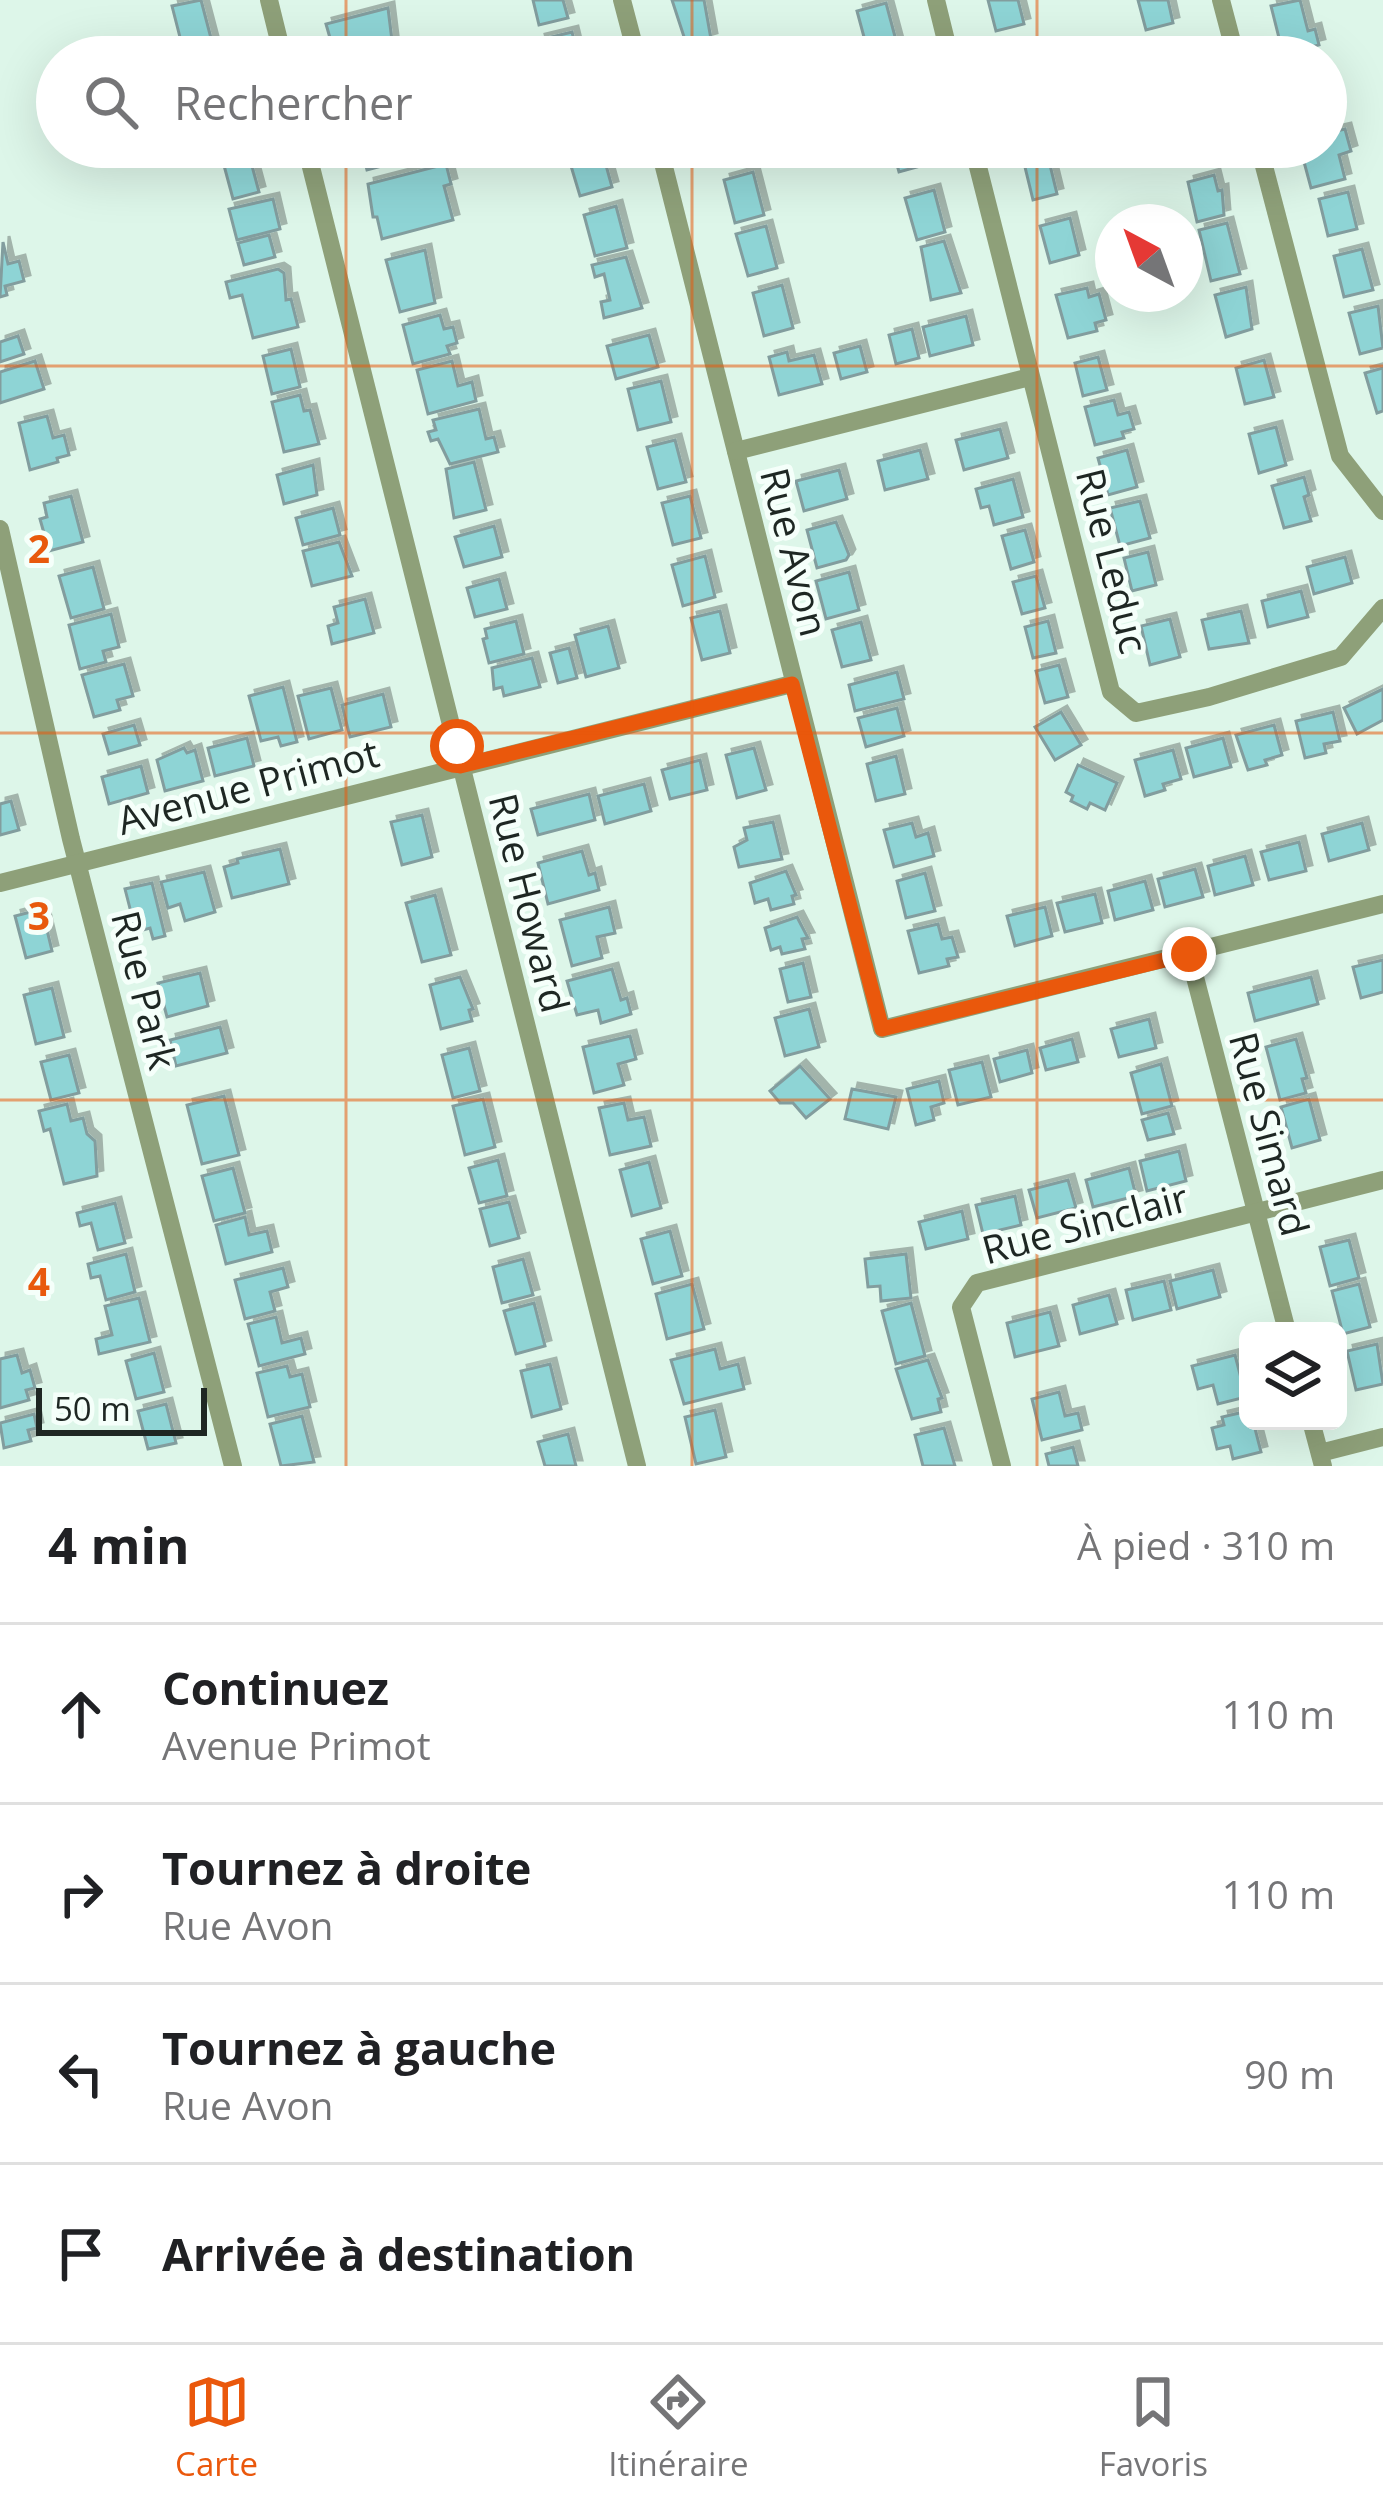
<!DOCTYPE html>
<html lang="fr">
<head>
<meta charset="utf-8">
<style>
  body { margin:0; font-family:"Open Sans",sans-serif; background:#f2f2f2; color:#202124 }
  .controls { position:absolute; right:36px; bottom:36px; display:grid; overflow:hidden; border-radius:18px; box-shadow:0 12px 48px #0002 }
  .controls button { width:108px; height:108px; display:grid; place-items:center; padding:0; border:0; border-bottom:3px solid #e0e0e0; background:#fff; color:#202124; font:60px sans-serif }
  .compass { position:absolute; left:1095px; top:204px; width:108px; height:108px; border-radius:50%; background:#fff; box-shadow:0 12px 48px #0002; rotate:319deg }
  .scale { position:absolute; left:36px; bottom:30px; width:171px; box-sizing:border-box; padding-left:12px; border:6px solid #1e2723; border-top:0; font-size:33px; line-height:42px; white-space:nowrap; color:#1e2723; -webkit-text-stroke:9px #f5fffa; paint-order:stroke }
  .stop { position:absolute; width:36px; height:36px; margin:-27px; border:9px solid #ea580c; border-radius:50%; background:#fff }
  .stop.end { background:#ea580c; border-color:#fff; box-shadow:0 3px 12px #0008 }
  .list { margin:0; padding:0; list-style:none }
  h2 { display:flex; justify-content:space-between; align-items:center; height:156px; margin:0; padding:0 48px; font-size:51px }
  h2 small { font-size:39px; font-weight:400; color:#757577 }
  .list li { display:grid; grid-template-columns:78px 1fr auto; gap:36px; align-items:center; box-sizing:border-box; height:180px; padding:0 48px; border-top:3px solid #e0e0e0 }
  .list b { display:block; font-size:45px; white-space:nowrap }
  .list p { margin:0; font-size:39px; white-space:nowrap; color:#757577 }
  .list em { font-size:39px; font-style:normal; color:#757577 }
  .icon { flex:none; width:66px; height:66px; fill:none; stroke:currentColor; stroke-width:2; stroke-linecap:round; stroke-linejoin:round }
  .map { position:relative; flex:none; width:1383px; height:1466px; overflow:hidden }
  .search { position:absolute; background:#fff; box-shadow:0 12px 48px #0002; left:36px; right:36px; top:36px; height:132px; display:flex; align-items:center; gap:30px; box-sizing:border-box; padding:0 42px; border-radius:66px; color:#757577; font-size:45px }
  .sheet { height:876px; background:#fff }
  nav { display:flex; justify-content:space-around; align-items:center; box-sizing:border-box; height:168px; border-top:3px solid #e0e0e0; background:#fff; font-size:33px; color:#757577 }
  nav a { display:grid; justify-items:center; gap:6px }
  nav .on { color:#ea580c }
  .map>svg:first-child { display:block }
</style>
</head>
<body>
<div class="map">
<svg width="1383" height="1466" viewBox="0 0 1383 1466">
  <defs>
    <filter id="shadow"><feDropShadow dx="6" dy="-6" stdDeviation="0" flood-color="#0004"/></filter>
  </defs>
  <rect width="100%" height="100%" fill="#ddf6e9"/>
  <!-- building -->
  <g fill="#8ed4d5" stroke="#829d9e" stroke-width="3" filter="url(#shadow)">
    <polygon points="201,0 212,42 183,49 172,6"/>
    <polygon points="533,0 563,0 568,18 539,25"/>
    <polygon points="672,0 704,0 711,39 687,46"/>
    <polygon points="988,0 1018,0 1024,24 996,31"/>
    <polygon points="1138,0 1168,0 1173,23 1146,30"/>
    <polygon points="1300,0 1308,31 1315,29 1319,45 1278,55 1275,40 1279,38 1271,6"/>
    <polygon points="886,3 897,44 868,52 857,11"/>
    <polygon points="388,8 394,57 342,57 340,50 334,52 326,24"/>
    <polygon points="572,32 578,57 543,57 539,40"/>
    <polygon points="1330,124 1332,132 1345,129 1351,151 1339,155 1345,179 1311,188 1300,147 1326,147 1326,125"/>
    <polygon points="361,147 417,147 420,156 367,170"/>
    <polygon points="601,147 612,187 580,196 568,156"/>
    <polygon points="892,147 924,147 928,164 899,172"/>
    <polygon points="1169,147 1210,147 1212,155 1173,165"/>
    <polygon points="248,151 259,192 233,199 222,158"/>
    <polygon points="1049,161 1057,194 1033,200 1025,167"/>
    <polygon points="446,164 451,184 444,186 453,220 382,239 377,217 373,217 368,184"/>
    <polygon points="753,172 764,215 735,223 724,180"/>
    <polygon points="1214,175 1218,191 1222,190 1224,215 1197,222 1188,182"/>
    <polygon points="934,190 945,232 917,240 905,198"/>
    <polygon points="1348,192 1357,229 1328,236 1319,199"/>
    <polygon points="273,199 280,229 237,240 229,209"/>
    <polygon points="616,206 627,248 595,256 584,215"/>
    <polygon points="1070,218 1079,255 1050,263 1040,226"/>
    <polygon points="1227,223 1240,274 1211,281 1199,230"/>
    <polygon points="766,226 777,268 748,276 736,234"/>
    <polygon points="269,235 275,257 244,265 238,243"/>
    <polygon points="944,241 961,293 931,300 921,247"/>
    <polygon points="3,242 8,264 19,261 24,281 5,286 7,295 0,297"/>
    <polygon points="1362,249 1373,290 1344,297 1334,256"/>
    <polygon points="425,250 435,303 400,312 386,260"/>
    <polygon points="626,257 642,308 604,318 601,302 610,300 604,274 595,277 592,265"/>
    <polygon points="278,269 284,273 286,300 291,299 298,327 253,338 242,295 230,298 226,282"/>
    <polygon points="782,285 793,328 764,336 753,293"/>
    <polygon points="1246,287 1252,329 1226,337 1215,295"/>
    <polygon points="1087,288 1089,297 1099,294 1106,320 1095,323 1097,331 1068,338 1056,295"/>
    <polygon points="1378,306 1383,348 1360,354 1349,313"/>
    <polygon points="440,315 444,329 453,327 457,343 447,346 450,354 413,364 403,325"/>
    <polygon points="966,316 973,345 930,356 923,327"/>
    <polygon points="912,329 919,358 896,364 889,335"/>
    <polygon points="649,335 658,367 616,379 607,346"/>
    <polygon points="18,336 24,354 0,362 0,342"/>
    <polygon points="860,346 867,372 841,379 834,353"/>
    <polygon points="291,349 300,387 272,394 263,356"/>
    <polygon points="787,352 789,361 814,355 822,384 779,395 769,357"/>
    <polygon points="1098,357 1107,390 1083,396 1075,363"/>
    <polygon points="1264,360 1274,397 1245,404 1236,368"/>
    <polygon points="35,361 44,389 0,403 0,372"/>
    <polygon points="452,361 458,386 472,382 476,401 428,414 417,370"/>
    <polygon points="1383,368 1383,411 1377,413 1365,373"/>
    <polygon points="661,381 671,422 638,430 628,389"/>
    <polygon points="300,395 304,411 310,410 319,444 284,452 272,402"/>
    <polygon points="1114,400 1118,415 1129,412 1134,429 1122,432 1124,438 1095,445 1085,407"/>
    <polygon points="479,409 486,439 494,437 498,452 450,464 438,439 431,441 428,432 436,430 433,420"/>
    <polygon points="47,416 53,438 64,435 69,455 57,458 58,462 30,470 19,423"/>
    <polygon points="1276,427 1286,465 1259,473 1249,434"/>
    <polygon points="1000,429 1008,458 964,470 956,440"/>
    <polygon points="675,440 686,482 658,489 647,447"/>
    <polygon points="920,450 928,479 885,490 878,461"/>
    <polygon points="1127,450 1137,487 1108,495 1098,458"/>
    <polygon points="474,462 486,510 454,518 446,469"/>
    <polygon points="313,465 317,495 284,504 277,475"/>
    <polygon points="839,470 847,499 804,511 796,481"/>
    <polygon points="1304,477 1309,495 1304,497 1311,521 1284,528 1272,486"/>
    <polygon points="1013,479 1023,517 994,525 989,506 981,508 976,489"/>
    <polygon points="71,496 83,542 49,551 40,519 47,517 44,503"/>
    <polygon points="690,496 701,538 673,545 662,503"/>
    <polygon points="1140,501 1150,538 1120,546 1110,508"/>
    <polygon points="333,508 340,535 303,545 296,518"/>
    <polygon points="836,522 849,555 846,560 817,568 807,530"/>
    <polygon points="494,526 502,557 464,567 455,537"/>
    <polygon points="1025,530 1034,562 1011,569 1002,536"/>
    <polygon points="339,542 352,576 312,586 303,551"/>
    <polygon points="1148,552 1156,585 1132,591 1124,558"/>
    <polygon points="705,556 715,597 683,606 672,565"/>
    <polygon points="1345,557 1352,583 1314,594 1307,567"/>
    <polygon points="93,567 104,609 71,618 59,576"/>
    <polygon points="849,572 859,610 826,619 816,581"/>
    <polygon points="1036,576 1045,608 1022,614 1013,582"/>
    <polygon points="499,579 507,609 475,617 467,588"/>
    <polygon points="1301,591 1308,617 1268,627 1262,601"/>
    <polygon points="365,599 374,633 332,644 328,626 338,623 334,607"/>
    <polygon points="720,611 730,653 702,660 691,618"/>
    <polygon points="1241,611 1249,643 1209,649 1202,620"/>
    <polygon points="111,614 119,647 103,651 106,662 80,669 69,625"/>
    <polygon points="1170,619 1180,657 1150,665 1141,626"/>
    <polygon points="516,621 524,654 489,663 483,639 487,638 485,629"/>
    <polygon points="1048,621 1056,653 1033,658 1025,627"/>
    <polygon points="861,622 871,660 842,667 832,630"/>
    <polygon points="608,626 619,668 586,677 575,635"/>
    <polygon points="569,648 577,678 558,683 550,653"/>
    <polygon points="532,658 540,687 504,696 502,687 494,689 492,668"/>
    <polygon points="124,664 133,696 117,700 120,710 94,717 82,675"/>
    <polygon points="1059,665 1068,697 1045,703 1036,671"/>
    <polygon points="897,672 904,699 855,711 849,685"/>
    <polygon points="283,687 297,742 281,746 278,737 261,741 249,696"/>
    <polygon points="331,688 342,730 309,739 298,696"/>
    <polygon points="1383,689 1383,720 1357,734 1344,708"/>
    <polygon points="383,694 391,727 350,737 342,705"/>
    <polygon points="897,708 904,736 866,747 858,718"/>
    <polygon points="1061,712 1081,745 1055,760 1035,727"/>
    <polygon points="1333,712 1340,741 1324,744 1326,753 1305,758 1296,721"/>
    <polygon points="134,725 140,745 109,754 103,734"/>
    <polygon points="1274,725 1282,755 1265,760 1267,765 1248,770 1236,735"/>
    <polygon points="247,738 254,766 215,776 208,748"/>
    <polygon points="1223,738 1231,767 1194,777 1186,748"/>
    <polygon points="184,748 187,753 195,750 203,781 165,791 157,760"/>
    <polygon points="754,748 766,790 737,798 726,755"/>
    <polygon points="1173,750 1181,779 1163,784 1165,790 1145,796 1135,760"/>
    <polygon points="896,756 905,794 876,801 867,764"/>
    <polygon points="700,760 707,790 670,799 662,770"/>
    <polygon points="1078,765 1117,783 1105,810 1090,803 1087,809 1071,801 1073,796 1066,792"/>
    <polygon points="141,766 148,793 109,804 102,777"/>
    <polygon points="644,784 651,811 605,824 598,796"/>
    <polygon points="589,794 595,820 538,835 531,809"/>
    <polygon points="11,801 19,830 0,835 0,804"/>
    <polygon points="422,815 432,857 402,865 391,822"/>
    <polygon points="773,822 782,859 739,867 734,847 747,840 744,828"/>
    <polygon points="912,823 916,837 928,833 934,856 894,867 884,830"/>
    <polygon points="1362,823 1369,850 1329,861 1322,834"/>
    <polygon points="1299,842 1306,871 1269,880 1261,852"/>
    <polygon points="280,849 289,884 232,898 224,867 238,863 237,859"/>
    <polygon points="582,851 589,875 595,873 599,890 548,904 538,863"/>
    <polygon points="1245,856 1253,885 1215,895 1208,866"/>
    <polygon points="1195,869 1203,897 1165,907 1158,879"/>
    <polygon points="786,871 796,895 792,896 794,904 771,910 768,899 755,903 750,883"/>
    <polygon points="204,872 215,912 185,921 180,904 168,908 161,882"/>
    <polygon points="925,873 935,911 906,918 897,881"/>
    <polygon points="1145,881 1153,910 1115,920 1108,891"/>
    <polygon points="152,883 165,936 153,939 150,928 136,932 125,889"/>
    <polygon points="1095,894 1102,923 1065,932 1057,903"/>
    <polygon points="435,895 451,955 422,962 406,903"/>
    <polygon points="609,907 615,933 597,937 602,958 572,966 560,920"/>
    <polygon points="1045,907 1052,936 1015,946 1007,916"/>
    <polygon points="42,909 52,951 26,958 15,916"/>
    <polygon points="797,917 808,938 802,939 805,949 782,954 780,947 771,950 765,928"/>
    <polygon points="938,924 942,939 952,937 958,957 947,959 949,966 919,973 908,931"/>
    <polygon points="1383,960 1383,992 1361,998 1353,967"/>
    <polygon points="803,963 811,997 788,1002 780,969"/>
    <polygon points="612,969 621,1000 627,998 631,1014 601,1023 598,1010 577,1015 567,981"/>
    <polygon points="200,973 208,1006 167,1017 158,983"/>
    <polygon points="460,977 473,1009 469,1010 472,1021 441,1029 430,985"/>
    <polygon points="1311,977 1318,1004 1255,1021 1248,993"/>
    <polygon points="52,988 64,1037 36,1044 24,995"/>
    <polygon points="809,1009 819,1047 785,1056 775,1018"/>
    <polygon points="1149,1019 1156,1048 1119,1057 1111,1029"/>
    <polygon points="220,1027 227,1053 176,1066 170,1040"/>
    <polygon points="630,1036 636,1059 618,1064 624,1085 594,1093 583,1047"/>
    <polygon points="1072,1039 1078,1062 1046,1070 1040,1048"/>
    <polygon points="1296,1039 1307,1078 1302,1079 1306,1093 1280,1100 1266,1047"/>
    <polygon points="469,1048 480,1091 453,1098 442,1055"/>
    <polygon points="1027,1050 1032,1073 1000,1082 994,1059"/>
    <polygon points="69,1055 79,1093 51,1100 41,1062"/>
    <polygon points="982,1062 991,1097 958,1105 949,1070"/>
    <polygon points="1161,1064 1172,1106 1142,1114 1131,1073"/>
    <polygon points="800,1066 830,1099 806,1118 793,1103 780,1103 770,1091"/>
    <polygon points="939,1081 944,1103 931,1107 934,1120 916,1125 907,1089"/>
    <polygon points="852,1089 896,1097 888,1129 845,1119"/>
    <polygon points="224,1096 239,1155 202,1164 187,1105"/>
    <polygon points="483,1099 495,1147 465,1155 453,1106"/>
    <polygon points="1309,1099 1320,1140 1292,1148 1281,1107"/>
    <polygon points="624,1103 628,1120 644,1117 651,1146 610,1155 599,1108"/>
    <polygon points="67,1104 71,1121 83,1118 87,1134 95,1141 97,1176 64,1184 50,1129 44,1131 39,1111"/>
    <polygon points="1168,1113 1174,1134 1148,1140 1142,1120"/>
    <polygon points="1179,1151 1186,1181 1147,1191 1140,1161"/>
    <polygon points="498,1160 507,1196 479,1203 469,1168"/>
    <polygon points="649,1162 661,1208 632,1216 620,1170"/>
    <polygon points="233,1168 245,1213 214,1221 202,1176"/>
    <polygon points="1129,1168 1136,1196 1093,1207 1086,1180"/>
    <polygon points="1068,1180 1076,1208 1037,1218 1029,1190"/>
    <polygon points="1015,1196 1021,1225 983,1234 976,1205"/>
    <polygon points="509,1202 519,1238 490,1246 480,1209"/>
    <polygon points="115,1203 125,1243 98,1250 91,1223 80,1226 77,1213"/>
    <polygon points="962,1211 968,1239 926,1249 919,1222"/>
    <polygon points="245,1217 249,1235 267,1231 272,1252 226,1264 216,1225"/>
    <polygon points="670,1231 682,1276 653,1284 641,1239"/>
    <polygon points="1349,1240 1359,1278 1330,1286 1320,1247"/>
    <polygon points="126,1254 135,1292 106,1300 100,1276 91,1278 88,1264"/>
    <polygon points="906,1254 911,1298 881,1301 880,1286 868,1287 865,1259"/>
    <polygon points="523,1259 533,1295 502,1303 493,1267"/>
    <polygon points="283,1268 288,1287 270,1292 275,1311 245,1319 235,1280"/>
    <polygon points="1213,1270 1220,1297 1177,1309 1170,1281"/>
    <polygon points="1164,1281 1171,1310 1133,1320 1126,1290"/>
    <polygon points="692,1284 704,1329 667,1339 656,1294"/>
    <polygon points="1359,1284 1370,1327 1343,1334 1332,1291"/>
    <polygon points="1109,1295 1117,1324 1080,1334 1073,1305"/>
    <polygon points="139,1298 150,1342 99,1354 96,1339 112,1335 105,1306"/>
    <polygon points="534,1303 545,1346 516,1354 504,1311"/>
    <polygon points="911,1303 925,1356 896,1364 882,1311"/>
    <polygon points="1050,1312 1059,1346 1015,1357 1007,1323"/>
    <polygon points="276,1317 282,1343 301,1338 305,1354 259,1366 248,1324"/>
    <polygon points="1377,1344 1383,1384 1356,1390 1347,1351"/>
    <polygon points="715,1349 720,1369 738,1364 744,1389 684,1404 671,1360"/>
    <polygon points="154,1353 164,1392 136,1399 126,1361"/>
    <polygon points="17,1355 22,1373 30,1370 35,1388 26,1390 29,1400 0,1408 0,1359"/>
    <polygon points="1235,1355 1246,1397 1218,1404 1213,1385 1198,1389 1192,1366"/>
    <polygon points="928,1360 942,1398 938,1399 941,1412 912,1419 896,1369"/>
    <polygon points="550,1364 561,1409 532,1417 521,1371"/>
    <polygon points="287,1366 290,1377 302,1374 310,1407 268,1417 257,1373"/>
    <polygon points="1059,1392 1065,1416 1078,1413 1082,1430 1042,1440 1032,1399"/>
    <polygon points="166,1404 176,1443 148,1449 138,1411"/>
    <polygon points="715,1410 726,1457 696,1464 685,1417"/>
    <polygon points="1248,1411 1248,1421 1253,1421 1261,1452 1233,1459 1230,1446 1217,1449 1212,1428 1224,1425 1222,1417"/>
    <polygon points="34,1414 37,1428 28,1430 31,1441 4,1448 0,1423"/>
    <polygon points="302,1416 314,1462 281,1466 270,1424"/>
    <polygon points="944,1428 955,1466 923,1466 915,1435"/>
    <polygon points="568,1434 576,1466 545,1466 538,1442"/>
    <polygon points="1073,1447 1078,1466 1049,1466 1046,1454"/>
  </g>
  <g fill="none" stroke-linecap="round" stroke-linejoin="round">
    <!-- street -->
    <g stroke="#8ea079" stroke-width="18">
      <polyline points="269,0 283,57"/>
      <polyline points="622,0 637,57"/>
      <polyline points="936,0 950,57"/>
      <polyline points="1221,0 1236,57"/>
      <polyline points="306,147 637,1466"/>
      <polyline points="659,147 882,1029 1383,904"/>
      <polyline points="973,147 1111,692 1136,713 1209,697 1341,657 1383,608"/>
      <polyline points="1259,147 1340,456 1383,511"/>
      <polyline points="736,451 1030,377"/>
      <polyline points="0,529 71,839 233,1466"/>
      <polyline points="0,883 792,684"/>
      <polyline points="1189,954 1287,1331"/>
      <polyline points="1311,1421 1323,1466"/>
      <polyline points="1320,1453 1383,1437"/>
      <polyline points="1002,1466 961,1307 977,1283 1383,1180"/>
    </g>
  </g>
  <g fill="none" stroke-linecap="round" stroke-linejoin="round">
    <!-- route -->
    <polyline stroke="#ea580c" stroke-width="15" points="457,746 460,766 792,684 882,1029 1189,954"/>
  </g>
  <!-- grid -->
  <path fill="none" stroke="#e8590c" stroke-width="3" stroke-opacity="0.55" d="M346 0V57M692 0V57M1037 0V57M346 147V1466M692 147V1466M1037 147V1466M0 366H1383M0 733H1383M0 1100H1383"/>
  <g text-anchor="middle" stroke-width="10" stroke-linejoin="round" paint-order="stroke">
    <!-- street labels -->
    <g font-size="39" fill="#1e2723" stroke="#f5fffa">
      <text transform="translate(794 552) rotate(76)" y="14">Rue Avon</text>
      <text transform="translate(1112 561) rotate(76)" y="14">Rue Leduc</text>
      <text transform="translate(248 787) rotate(-15)" y="14">Avenue Primot</text>
      <text transform="translate(529 903) rotate(76)" y="14">Rue Howard</text>
      <text transform="translate(144 990) rotate(76)" y="14">Rue Park</text>
      <text transform="translate(1269 1134) rotate(75)" y="14">Rue Simard</text>
      <text transform="translate(1085 1224) rotate(-15)" y="14">Rue Sinclair</text>
    </g>
  </g>
  <g font-size="39" text-anchor="middle" font-weight="bold" fill="#e8590c" stroke="#f5fffa" stroke-width="10" stroke-linejoin="round" paint-order="stroke">
    <text x="39" y="563">2</text>
    <text x="39" y="930">3</text>
    <text x="39" y="1296">4</text>
  </g>
</svg>
<div class="controls">
<button><svg class="icon" aria-label="layers" viewBox="0 0 24 24"><path d="M12 4l9 5-9 5-9-5zM3 14l9 5 9-5"/></svg></button>
</div>
<svg class="compass" viewBox="-18 -18 36 36"><path d="M0-13l5 13h-10z" fill="#e53935"/><path d="M0 13l5-13h-10z" fill="#757577"/></svg>
<div class="scale">50 m</div>
<div class="stop" style="left:457px;top:746px"></div>
<div class="stop end" style="left:1189px;top:954px"></div>
<div class="search"><svg class="icon" aria-label="search" viewBox="0 0 24 24"><circle cx="10" cy="10" r="6"/><path d="M15 15l6 6"/></svg>Rechercher</div>
</div>
<section class="sheet">
<h2>4 min<small>À pied · 310 m</small></h2>
<ul class="list">
<li><svg class="icon" aria-label="ahead" viewBox="0 0 24 24"><path d="M12 20V5M6 11l6-6 6 6"/></svg><div><b>Continuez</b><p>Avenue Primot</p></div><em>110 m</em></li>
<li><svg class="icon" aria-label="right" viewBox="0 0 24 24"><path d="M7 20v-9h11M14 6l5 5-5 5"/></svg><div><b>Tournez à droite</b><p>Rue Avon</p></div><em>110 m</em></li>
<li><svg class="icon" aria-label="left" viewBox="0 0 24 24"><path d="M17 20v-9H6M10 6l-5 5 5 5"/></svg><div><b>Tournez à gauche</b><p>Rue Avon</p></div><em>90 m</em></li>
<li><svg class="icon" aria-label="arrive" viewBox="0 0 24 24"><path d="M6 21V4h12l-3 4 3 4H6"/></svg><div><b>Arrivée à destination</b></div></li>
</ul>
</section>
<nav>
<a class="on"><svg class="icon" aria-label="map" viewBox="0 0 24 24"><path d="M3 6l6-2 6 2 6-2v14l-6 2-6-2-6 2zM9 4v14M15 6v14"/></svg>Carte</a>
<a><svg class="icon" aria-label="directions" viewBox="0 0 24 24"><path d="M12 3l9 9-9 9-9-9zM9 14v-3h6M13 9l2 2-2 2"/></svg>Itinéraire</a>
<a><svg class="icon" aria-label="saved" viewBox="0 0 24 24"><path d="M7 4h10v16l-5-4-5 4z"/></svg>Favoris</a>
</nav>
</body>
</html>
